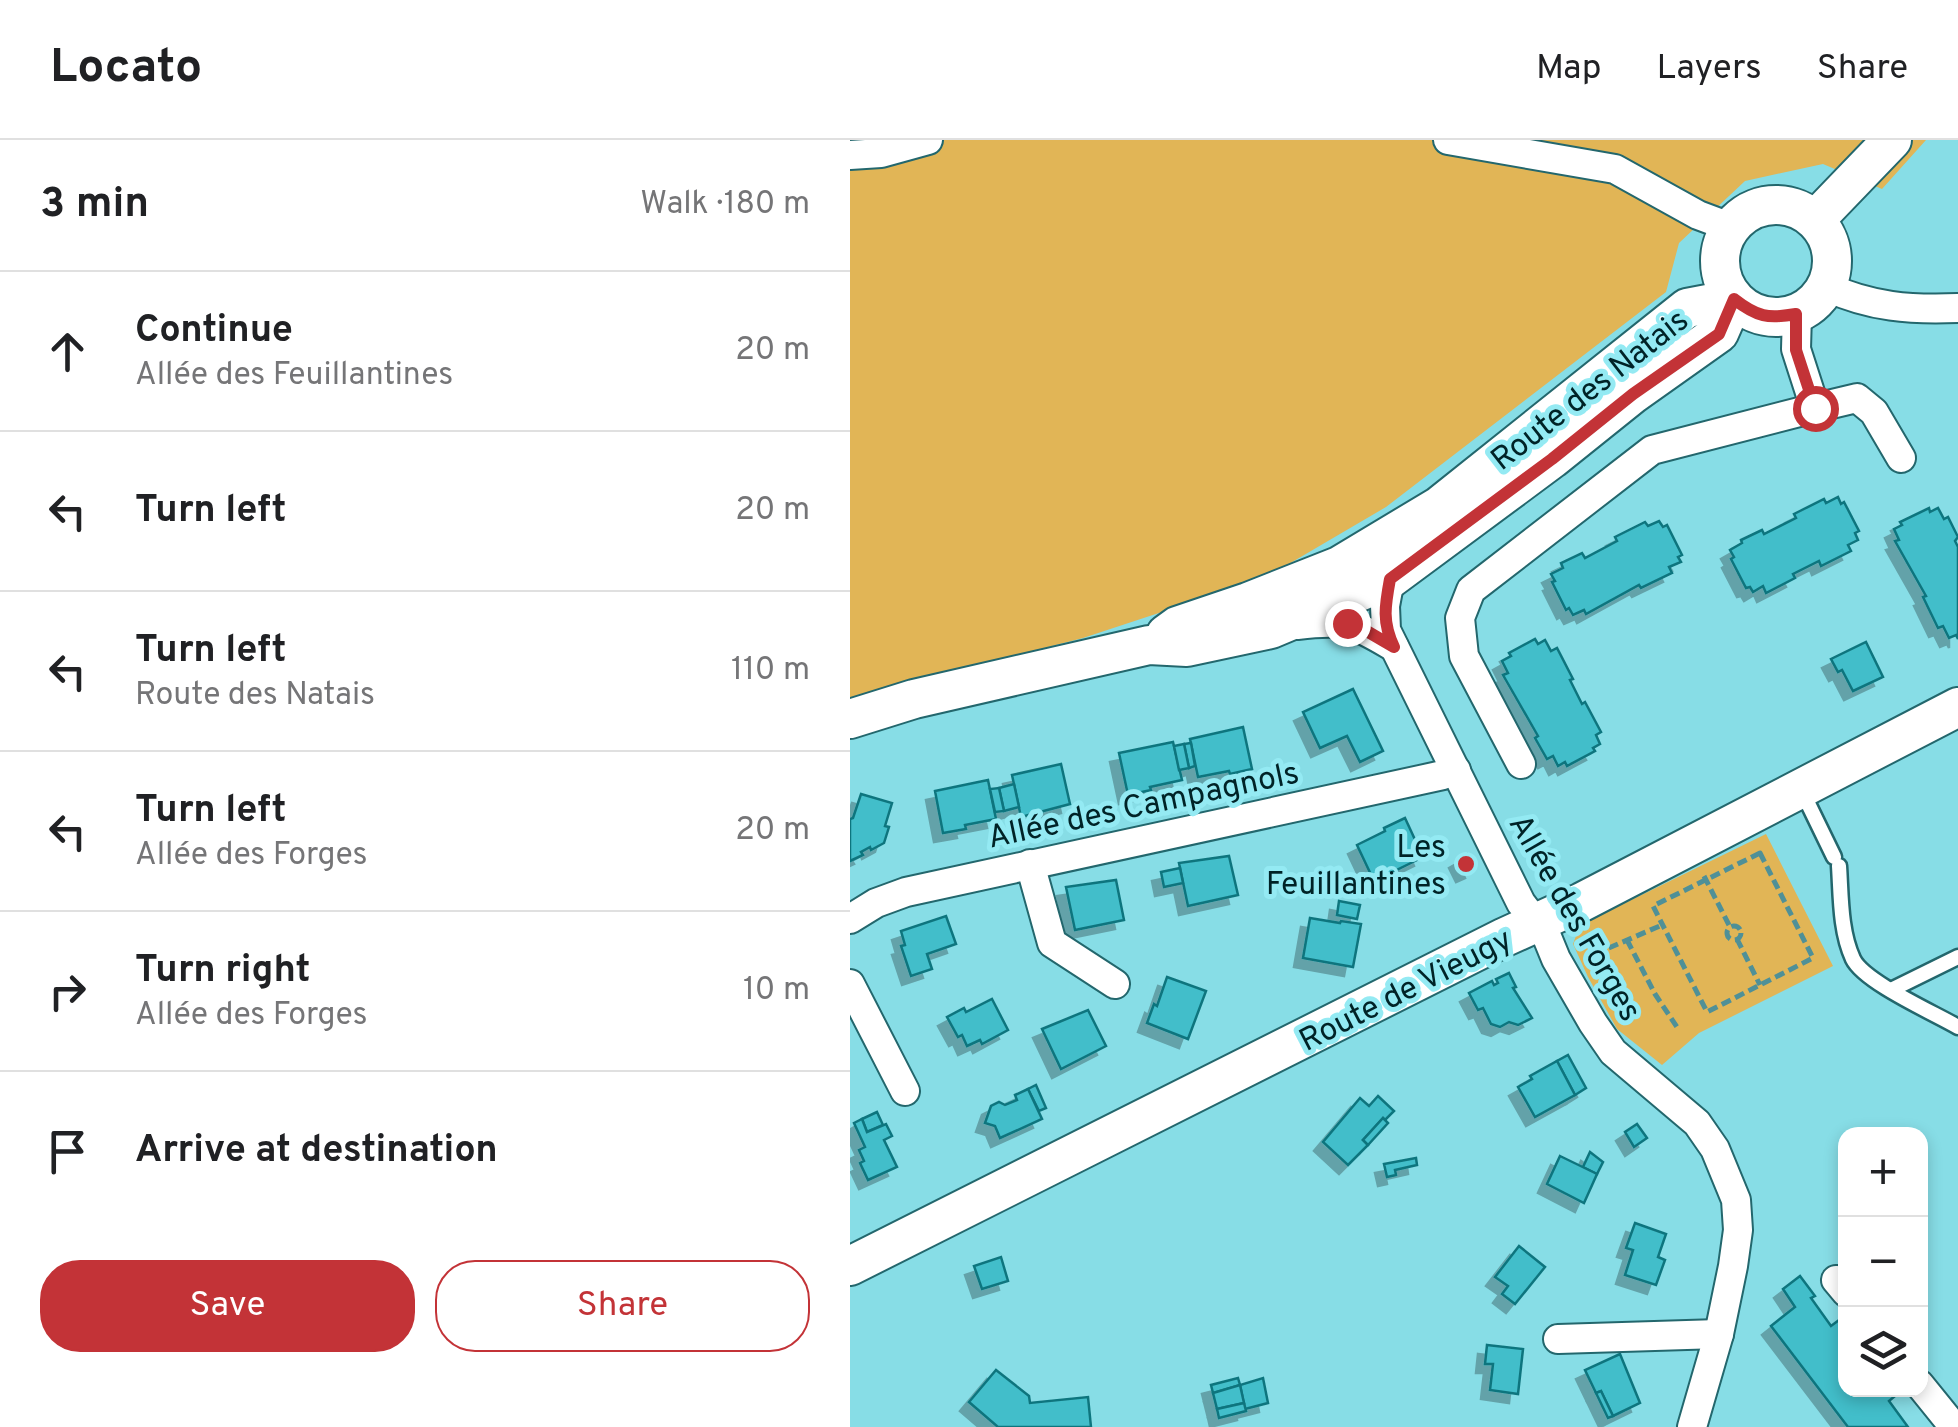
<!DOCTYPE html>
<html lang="en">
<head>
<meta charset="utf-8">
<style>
  body { margin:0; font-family:Overpass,sans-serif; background:#f2f2f2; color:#202124 }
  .controls { position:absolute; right:30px; bottom:30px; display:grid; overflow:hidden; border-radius:20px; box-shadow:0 5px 15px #0003 }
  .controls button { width:90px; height:90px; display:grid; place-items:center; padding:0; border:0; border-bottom:2px solid #e0e0e0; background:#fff; color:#202124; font:50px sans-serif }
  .stop { position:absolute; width:30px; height:30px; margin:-22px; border:8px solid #c33337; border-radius:50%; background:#fff }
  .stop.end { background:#c33337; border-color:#fff; box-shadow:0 2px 10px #0008 }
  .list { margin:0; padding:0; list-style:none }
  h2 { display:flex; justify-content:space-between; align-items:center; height:130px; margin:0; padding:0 40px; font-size:42px }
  h2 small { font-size:32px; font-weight:400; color:#757577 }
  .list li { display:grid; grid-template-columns:65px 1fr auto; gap:30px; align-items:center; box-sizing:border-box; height:160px; padding:0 40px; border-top:2px solid #e0e0e0 }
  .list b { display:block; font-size:38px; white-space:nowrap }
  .list p { margin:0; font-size:32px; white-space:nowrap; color:#757577 }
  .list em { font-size:32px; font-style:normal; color:#757577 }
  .actions { display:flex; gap:20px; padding:30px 40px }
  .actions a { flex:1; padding:22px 0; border:2px solid #c33337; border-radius:40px; text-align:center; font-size:35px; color:#c33337 }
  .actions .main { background:#c33337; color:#fff }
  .icon { flex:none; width:55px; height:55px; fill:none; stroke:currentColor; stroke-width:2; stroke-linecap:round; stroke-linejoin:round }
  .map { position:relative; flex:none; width:1108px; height:1287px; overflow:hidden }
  header { display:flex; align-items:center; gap:60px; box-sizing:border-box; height:140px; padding:0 50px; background:#fff; border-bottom:2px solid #e0e0e0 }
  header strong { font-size:48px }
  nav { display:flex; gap:55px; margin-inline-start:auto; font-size:35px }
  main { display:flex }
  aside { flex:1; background:#fff }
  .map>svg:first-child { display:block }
</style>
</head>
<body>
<header>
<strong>Locato</strong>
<nav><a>Map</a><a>Layers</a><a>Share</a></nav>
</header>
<main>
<aside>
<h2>3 min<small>Walk · 180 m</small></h2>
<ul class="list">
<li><svg class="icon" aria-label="ahead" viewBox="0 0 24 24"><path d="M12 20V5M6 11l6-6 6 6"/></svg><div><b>Continue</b><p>Allée des Feuillantines</p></div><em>20 m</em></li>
<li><svg class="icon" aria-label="left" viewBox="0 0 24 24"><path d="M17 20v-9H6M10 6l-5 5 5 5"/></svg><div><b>Turn left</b></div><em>20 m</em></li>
<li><svg class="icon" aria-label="left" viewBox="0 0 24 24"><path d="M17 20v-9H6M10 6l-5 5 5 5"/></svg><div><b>Turn left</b><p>Route des Natais</p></div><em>110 m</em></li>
<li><svg class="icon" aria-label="left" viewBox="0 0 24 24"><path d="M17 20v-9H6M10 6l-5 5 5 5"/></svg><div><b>Turn left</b><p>Allée des Forges</p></div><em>20 m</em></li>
<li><svg class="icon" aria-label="right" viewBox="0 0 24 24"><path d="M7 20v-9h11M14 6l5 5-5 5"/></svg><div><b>Turn right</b><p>Allée des Forges</p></div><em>10 m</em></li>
<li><svg class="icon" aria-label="arrive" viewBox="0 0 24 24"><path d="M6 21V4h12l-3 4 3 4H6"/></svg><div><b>Arrive at destination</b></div></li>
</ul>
<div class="actions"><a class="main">Save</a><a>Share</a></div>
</aside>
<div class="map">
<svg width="1108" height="1287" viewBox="0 0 1108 1287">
  <defs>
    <filter id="shadow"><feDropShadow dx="-9" dy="9" stdDeviation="0" flood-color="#0004"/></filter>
  </defs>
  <rect width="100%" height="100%" fill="#87dde6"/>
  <!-- green -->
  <g fill="#e1b556">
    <polygon points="0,0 1076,0 1032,49 973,24 895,41 829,103 816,152 536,367 415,438 233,498 0,558"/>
    <polygon points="916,694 983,826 849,893 812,925 767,889 738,837 723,804 730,785"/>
  </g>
  <!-- building -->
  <g fill="#42beca" stroke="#11757e" stroke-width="2.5" filter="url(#shadow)">
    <polygon points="988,357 991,364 994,362 1009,391 1005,393 1008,400 998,405 1001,411 971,426 969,421 943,434 945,438 916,453 913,446 903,452 900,447 896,448 881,419 884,417 880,410 892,403 891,400 912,390 914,394 946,378 944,374 974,359 976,363"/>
    <polygon points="1079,368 1080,372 1088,368 1094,379 1098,377 1108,397 1105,401 1108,407 1108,499 1106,495 1099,498 1093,486 1088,488 1073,457 1076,456 1045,401 1049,400 1044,389 1052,385 1050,382"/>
    <polygon points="809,381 813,387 817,385 832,415 828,417 831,422 819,427 822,433 791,448 789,445 736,474 734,470 723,475 719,468 716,470 702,442 705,441 701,434 713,428 711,423 732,413 735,418 767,401 765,397 795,382 798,386"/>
    <polygon points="685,499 688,504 695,500 701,511 707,508 723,539 720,540 732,564 735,562 751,592 746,595 750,604 743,608 745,611 717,626 715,622 708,626 703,616 697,619 685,598 688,596 653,535 658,533 652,521 661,516 659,513"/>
    <polygon points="1016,502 1033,537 1003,551 992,530 988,532 981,519"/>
    <polygon points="503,549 533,611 510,622 497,596 470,608 453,572"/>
    <polygon points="393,587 402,629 380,634 379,631 348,637 340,599"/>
    <polygon points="323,602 332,640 300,647 301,650 278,655 269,613"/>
    <polygon points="341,603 345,626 339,628 334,604"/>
    <polygon points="334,604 339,628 329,630 324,606"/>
    <polygon points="211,624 220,664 171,677 162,635"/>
    <polygon points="138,640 146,679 115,685 116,689 93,693 85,651"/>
    <polygon points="164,644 169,667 154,671 149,648"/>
    <polygon points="149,648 154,671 145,672 140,649"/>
    <polygon points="11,654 42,663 35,686 39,687 34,703 21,710 20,707 11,712 13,715 0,721 0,679 3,678"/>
    <polygon points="555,678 573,717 524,741 507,705 535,691 534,688"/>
    <polygon points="617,714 624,729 615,733 608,719"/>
    <polygon points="379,716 388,755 338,766 329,723"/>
    <polygon points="330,728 333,743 314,747 311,732"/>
    <polygon points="266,740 274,780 225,790 216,747"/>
    <polygon points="489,761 510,765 507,779 487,775"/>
    <polygon points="96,776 106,804 77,814 82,829 61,836 51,806 55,805 51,791"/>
    <polygon points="460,778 490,783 491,781 511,784 503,827 453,818"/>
    <polygon points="659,833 666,847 663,848 682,878 668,885 659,882 650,887 641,884 633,868 628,870 619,853 642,841 644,845 648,843 646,839"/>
    <polygon points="317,837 356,851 338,899 297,883 304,864 307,866"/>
    <polygon points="142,859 158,890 132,904 130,900 117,906 112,895 108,897 97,877 114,868 116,872"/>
    <polygon points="238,870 256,906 211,929 192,889"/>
    <polygon points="718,915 736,948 725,955 707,921"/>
    <polygon points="707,921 725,955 685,977 668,947 682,939 680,936"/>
    <polygon points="186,945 196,968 189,971 178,949"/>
    <polygon points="178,949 192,979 150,998 145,986 135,983 141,966 149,962 155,965 167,960 165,955"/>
    <polygon points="528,956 544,971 535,980 533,978 513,1000 518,1005 498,1025 473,1002 510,958 519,966"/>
    <polygon points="27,972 33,985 17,992 12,979"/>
    <polygon points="533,978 538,983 518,1005 513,1000"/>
    <polygon points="12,979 17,992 36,984 42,996 34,1000 47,1027 18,1040 10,1023 14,1021 9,1010 15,1007 4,983"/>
    <polygon points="787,984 797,998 784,1007 775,992"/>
    <polygon points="740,1012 753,1022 747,1034 733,1027"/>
    <polygon points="710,1016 747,1034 734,1063 697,1044"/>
    <polygon points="566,1018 567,1025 545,1030 546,1035 537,1037 534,1024"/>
    <polygon points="785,1083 816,1094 808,1117 815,1120 806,1145 775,1135 783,1110 776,1108"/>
    <polygon points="669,1106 695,1127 665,1164 652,1154 658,1146 645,1137"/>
    <polygon points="151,1117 158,1141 132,1149 124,1126"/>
    <polygon points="950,1136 965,1156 961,1158 981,1186 989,1180 996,1189 996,1250 1041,1250 1045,1256 1039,1261 1058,1287 998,1287 921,1186 945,1167 933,1149"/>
    <polygon points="637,1205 673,1209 668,1254 640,1250 643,1224 635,1224"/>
    <polygon points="770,1214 790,1263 763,1276 751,1251 746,1253 735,1230"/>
    <polygon points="146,1230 179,1256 180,1263 238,1257 241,1287 148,1287 119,1262"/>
    <polygon points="388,1238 390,1245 363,1253 361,1245"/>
    <polygon points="413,1238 418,1263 395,1269 390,1245"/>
    <polygon points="390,1245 394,1263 367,1269 363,1253"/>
    <polygon points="751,1251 763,1276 758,1278 746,1253"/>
    <polygon points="394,1263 396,1271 369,1278 367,1269"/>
  </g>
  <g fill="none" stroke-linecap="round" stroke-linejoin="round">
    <!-- lane casing -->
    <g stroke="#23676d" stroke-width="19">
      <g id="lane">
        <polyline points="951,649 984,717"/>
        <path d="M989 726C991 756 990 791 1003 819 1014 842 1084 873 1108 887"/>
        <polyline points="1041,850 1108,817"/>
      </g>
    </g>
    <!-- street casing -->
    <g stroke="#23676d" stroke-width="32">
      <g id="street">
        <polyline points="598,0 765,29 848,75 880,87"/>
        <polyline points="0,15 31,13 78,0"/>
        <path d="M977 147C1021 167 1060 170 1108 168"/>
        <polyline points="965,268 1007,258 1024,272 1051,318"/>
        <polyline points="540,439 535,466 536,490 671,763 697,797 706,819 743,883 763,912 847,983 865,1009 886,1060 888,1090 883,1126 869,1194 842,1287"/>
        <path d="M447 485C497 479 502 483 544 507"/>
        <polyline points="671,624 614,516 610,478 621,450 802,310 965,268 946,209 947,174"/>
        <polyline points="180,724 202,803 265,844"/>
        <polyline points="0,779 26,763 56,752 593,635 606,630"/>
        <polyline points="0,844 55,951"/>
        <polyline points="986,1140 996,1152"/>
        <polyline points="708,1199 869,1194"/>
        <polyline points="1070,1245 1104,1287"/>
      </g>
    </g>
    <!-- secondary casing -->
    <g stroke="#23676d" stroke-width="42">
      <g id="secondary">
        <circle cx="926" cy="121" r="56"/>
        <polyline points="965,80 1042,0"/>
        <polyline points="316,494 327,486 398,462 489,426 589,366 837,168 884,159"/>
        <polyline points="0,579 64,559 299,505 337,507 421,489 540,439 702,319 783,254 869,193 884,159"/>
        <polyline points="0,1126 655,797 732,762 1108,567"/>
      </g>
    </g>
    <!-- path -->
    <g stroke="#4f9097" stroke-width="5" stroke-dasharray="10 5" stroke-linecap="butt">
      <polygon points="910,713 963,818 857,872 803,766"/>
      <polyline points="854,736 880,787"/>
      <circle cx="884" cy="793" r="7"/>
      <polyline points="887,799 910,845"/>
      <polyline points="777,800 805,854 829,890"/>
      <polyline points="745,814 812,785"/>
    </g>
    <!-- lane -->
    <use href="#lane" stroke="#fff" stroke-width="14"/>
    <!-- street -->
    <use href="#street" stroke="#fff" stroke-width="28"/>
    <!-- secondary -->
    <use href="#secondary" stroke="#fff" stroke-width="38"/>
  </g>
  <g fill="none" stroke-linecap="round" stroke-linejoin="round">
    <!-- route -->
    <path stroke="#c33337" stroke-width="12" d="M497 483 508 486 544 507C532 482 535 466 540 439L702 319 783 254 869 194 884 159C907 177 918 179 946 174V210L965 268"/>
  </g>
  <!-- markers -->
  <circle fill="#c33337" stroke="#94eaf3" stroke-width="4" cx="616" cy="724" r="10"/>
  <g text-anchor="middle" stroke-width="10" stroke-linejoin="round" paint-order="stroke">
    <!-- street labels -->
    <g font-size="32" fill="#002327" stroke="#94eaf3">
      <text transform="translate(739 249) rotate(-38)" y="11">Route des Natais</text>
      <text transform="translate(293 664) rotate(-12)" y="11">Allée des Campagnols</text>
      <text transform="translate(726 777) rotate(60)" y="11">Allée des Forges</text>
      <text transform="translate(555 849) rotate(-27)" y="11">Route de Vieugy</text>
    </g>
    <!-- poi labels -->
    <g font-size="32" fill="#002327" stroke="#94eaf3" text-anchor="end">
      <text x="596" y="717">Les<tspan x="596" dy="37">Feuillantines</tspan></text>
    </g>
  </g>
</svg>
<div class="controls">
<button>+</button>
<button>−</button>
<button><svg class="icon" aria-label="layers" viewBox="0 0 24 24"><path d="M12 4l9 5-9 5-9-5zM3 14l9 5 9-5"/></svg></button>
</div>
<div class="stop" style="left:965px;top:268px"></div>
<div class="stop end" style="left:497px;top:483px"></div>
</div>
</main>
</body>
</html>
